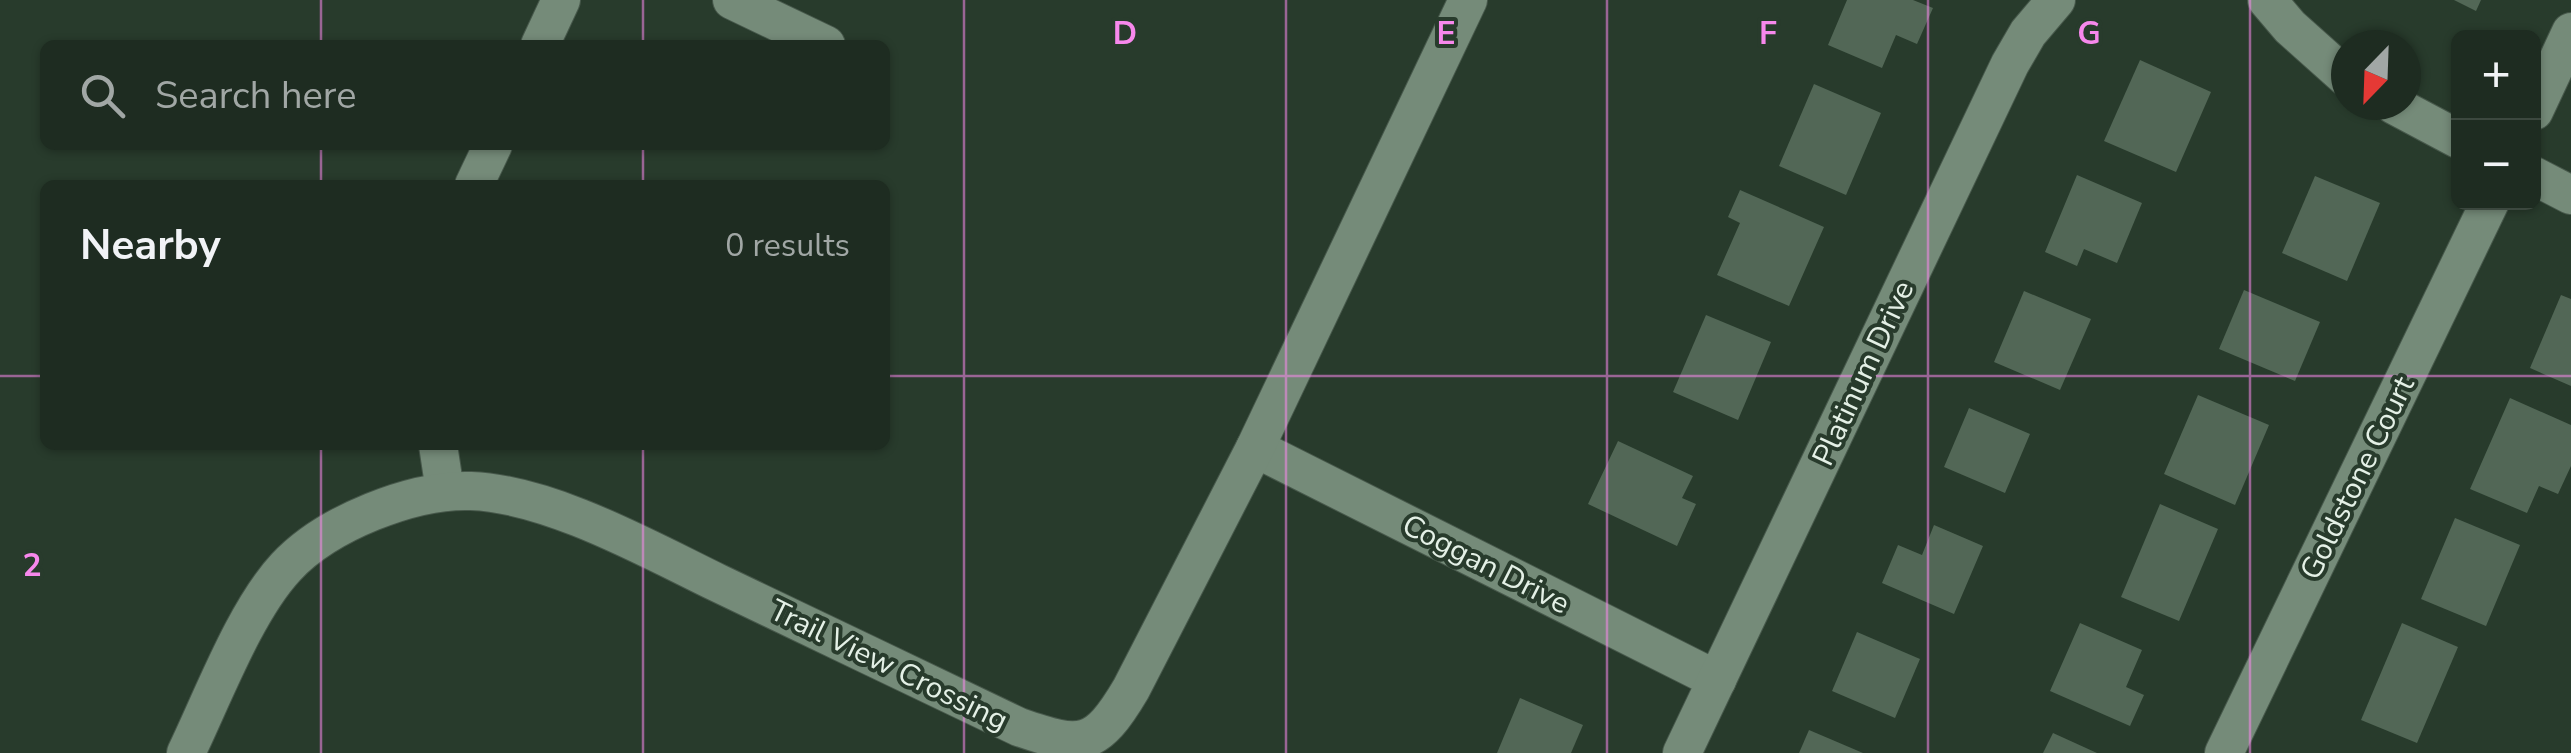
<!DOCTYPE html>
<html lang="en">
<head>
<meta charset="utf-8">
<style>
  body { margin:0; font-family:"Nunito Sans",sans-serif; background:#2b382e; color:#f1f3f6 }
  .controls { position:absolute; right:30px; top:30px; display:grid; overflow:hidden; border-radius:15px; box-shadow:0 2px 8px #0004 }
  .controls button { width:90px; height:90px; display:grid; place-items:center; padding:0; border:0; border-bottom:2px solid #3c483f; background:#1e2c21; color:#f1f3f6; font:50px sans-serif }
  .compass { position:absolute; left:2331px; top:30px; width:90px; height:90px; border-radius:50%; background:#1e2c21; box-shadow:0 2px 8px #0004; rotate:203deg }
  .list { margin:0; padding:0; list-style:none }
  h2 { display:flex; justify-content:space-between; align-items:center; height:130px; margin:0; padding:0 40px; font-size:42px }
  h2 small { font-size:32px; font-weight:400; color:#a1a7a5 }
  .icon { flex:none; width:55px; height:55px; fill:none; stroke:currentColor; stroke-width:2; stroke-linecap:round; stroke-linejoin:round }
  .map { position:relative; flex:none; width:2571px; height:753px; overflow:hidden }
  .search { position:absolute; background:#1e2c21; box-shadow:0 2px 8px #0004; left:40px; top:40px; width:850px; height:110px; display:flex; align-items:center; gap:25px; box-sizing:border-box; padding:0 35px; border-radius:15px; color:#a1a7a5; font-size:38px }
  .panel { position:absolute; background:#1e2c21; box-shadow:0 2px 8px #0004; left:40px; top:180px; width:850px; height:270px; border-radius:15px }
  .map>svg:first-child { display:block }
</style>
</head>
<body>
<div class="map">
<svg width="2571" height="753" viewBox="0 0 2571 753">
  <rect width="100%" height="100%" fill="#283b2c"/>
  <!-- building -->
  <g fill="#526756">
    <polygon points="1847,0 1913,0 1933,8 1917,44 1896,35 1882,68 1828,45"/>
    <polygon points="2454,0 2481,0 2476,11"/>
    <polygon points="2140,60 2211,92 2176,172 2104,141"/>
    <polygon points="1814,84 1881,113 1846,195 1779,166"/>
    <polygon points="2077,175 2142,203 2117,263 2084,249 2077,266 2045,252"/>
    <polygon points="2315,176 2380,203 2347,281 2282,253"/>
    <polygon points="1740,190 1824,227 1789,306 1717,275 1740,223 1728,217"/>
    <polygon points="2244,290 2320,322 2295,381 2219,349"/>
    <polygon points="2024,291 2091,319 2060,390 1994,362"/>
    <polygon points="2561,295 2571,299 2571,386 2530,368"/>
    <polygon points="1706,315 1771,342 1738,420 1673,392"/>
    <polygon points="2198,395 2269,425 2235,505 2164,474"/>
    <polygon points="2510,398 2571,425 2571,466 2558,494 2539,486 2527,513 2470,489"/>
    <polygon points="1969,408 2030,434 2005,493 1944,467"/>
    <polygon points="1618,441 1693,476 1682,498 1696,504 1677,546 1588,504"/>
    <polygon points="2160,504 2218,529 2179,621 2121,597"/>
    <polygon points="2455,518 2520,545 2486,626 2421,599"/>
    <polygon points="1934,525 1983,546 1954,614 1882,583 1898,545 1922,555"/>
    <polygon points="2080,623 2142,650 2126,687 2144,695 2130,726 2050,691"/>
    <polygon points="2402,623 2458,647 2417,743 2361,720"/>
    <polygon points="1857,632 1920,659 1895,718 1832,691"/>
    <polygon points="1520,698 1583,725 1571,753 1497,753"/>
    <polygon points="1809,730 1863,753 1799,753"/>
    <polygon points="2053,733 2097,753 2043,753"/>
  </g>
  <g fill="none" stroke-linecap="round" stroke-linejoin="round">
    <!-- minor casing -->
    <g stroke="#47584b" stroke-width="40">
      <g id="minor">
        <polyline points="732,0 826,45"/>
        <polyline points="2267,0 2290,27 2346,77"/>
        <polyline points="540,45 561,0"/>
        <polyline points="2394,105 2458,139"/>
        <polyline points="2534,111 2571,32"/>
        <polyline points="2534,176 2571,195"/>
        <polyline points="474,185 493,145"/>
        <polyline points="438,445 445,491"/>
        <polyline points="1255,448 1717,680"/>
        <path d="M186 753C213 697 245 611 286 567 327 523 413 489 471 491 550 494 648 549 718 583 818 631 919 679 1019 727 1082 749 1096 748 1131 689L1255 448 1468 0"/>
        <polyline points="1682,753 2010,64 2028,33 2056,0"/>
        <polyline points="2224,753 2490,202"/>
      </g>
    </g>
    <!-- minor -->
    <use href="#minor" stroke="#758b79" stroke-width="38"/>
  </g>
  <!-- grid -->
  <path fill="none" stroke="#f788ec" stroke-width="2.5" stroke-opacity="0.55" d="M321 0V45M643 0V45M964 0V753M1286 0V753M1607 0V753M1928 0V753M2250 0V753M321 145V185M643 145V185M0 376H45M885 376H2571M321 445V753M643 445V753"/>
  <g text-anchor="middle" stroke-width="8" stroke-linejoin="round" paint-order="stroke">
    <!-- street labels -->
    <g font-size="30" fill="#e4f0e6" stroke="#283b2c">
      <text transform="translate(1863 373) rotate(-65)" y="10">Platinum Drive</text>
      <text transform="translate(2357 478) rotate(-64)" y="10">Goldstone Court</text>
      <text transform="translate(1486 564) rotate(27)" y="10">Coggan Drive</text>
      <text transform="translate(889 665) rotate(26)" y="10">Trail View Crossing</text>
    </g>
  </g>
  <g font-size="32" text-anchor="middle" font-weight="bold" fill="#f788ec" stroke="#283b2c" stroke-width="8" stroke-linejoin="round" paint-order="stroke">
    <text x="1125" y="44">D</text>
    <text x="1446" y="44">E</text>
    <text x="1768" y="44">F</text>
    <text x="2089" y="44">G</text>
    <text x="32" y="576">2</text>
  </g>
</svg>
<div class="controls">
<button>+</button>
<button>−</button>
</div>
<svg class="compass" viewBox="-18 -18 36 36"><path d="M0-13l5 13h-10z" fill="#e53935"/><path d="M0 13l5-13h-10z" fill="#a1a7a5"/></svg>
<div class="search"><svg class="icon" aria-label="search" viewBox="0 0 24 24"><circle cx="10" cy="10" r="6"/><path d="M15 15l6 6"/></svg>Search here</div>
<section class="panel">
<h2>Nearby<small>0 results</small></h2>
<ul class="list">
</ul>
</section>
</div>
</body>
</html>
